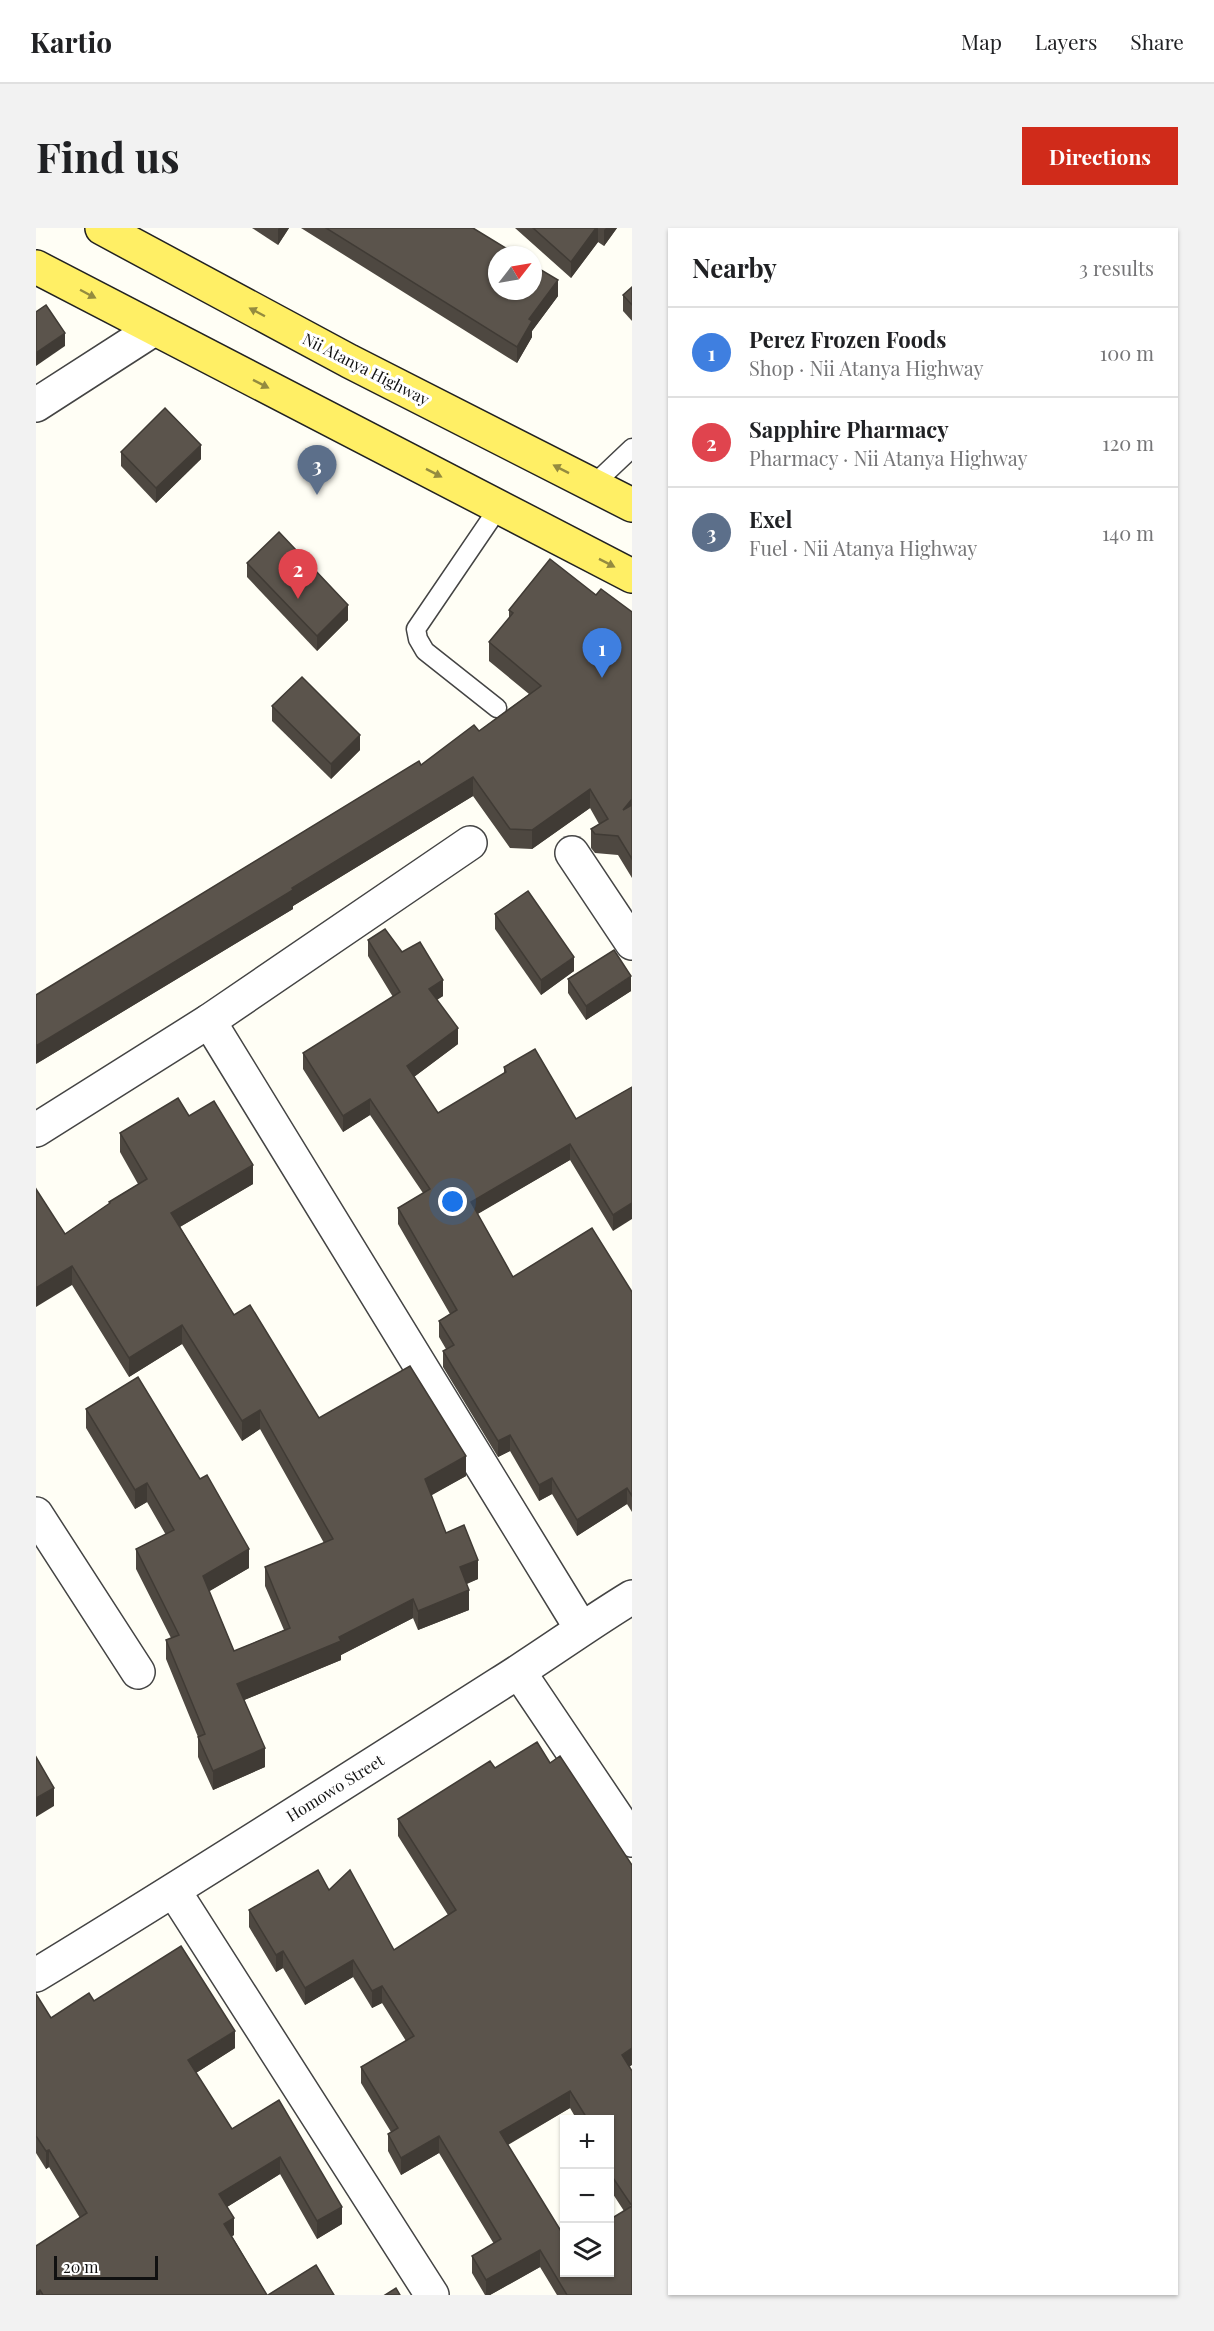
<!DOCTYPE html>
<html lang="en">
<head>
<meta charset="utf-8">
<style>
  body { margin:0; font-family:"Playfair Display",serif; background:#f2f2f2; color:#202124 }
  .controls { position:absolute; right:18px; bottom:18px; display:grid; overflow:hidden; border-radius:0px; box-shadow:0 2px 4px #0004 }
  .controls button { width:54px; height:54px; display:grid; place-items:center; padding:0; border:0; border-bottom:2px solid #e0e0e0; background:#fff; color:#202124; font:30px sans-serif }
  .compass { position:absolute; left:452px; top:18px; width:54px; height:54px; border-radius:50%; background:#fff; box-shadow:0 2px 4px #0004; rotate:59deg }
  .scale { position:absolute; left:18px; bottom:15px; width:104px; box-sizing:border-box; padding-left:6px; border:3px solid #111; border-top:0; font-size:16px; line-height:21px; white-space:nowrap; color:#111; -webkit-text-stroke:4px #fff; paint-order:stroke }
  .you { position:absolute; left:417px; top:974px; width:21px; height:21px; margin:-15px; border:4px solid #fff; border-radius:50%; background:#1a73e8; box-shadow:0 0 0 9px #1a73e833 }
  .badge { display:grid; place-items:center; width:39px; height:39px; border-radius:50%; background:#d02b1a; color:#fff; font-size:20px; font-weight:700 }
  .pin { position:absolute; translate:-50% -50px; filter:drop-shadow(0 2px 3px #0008) }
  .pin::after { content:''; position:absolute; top:32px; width:21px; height:18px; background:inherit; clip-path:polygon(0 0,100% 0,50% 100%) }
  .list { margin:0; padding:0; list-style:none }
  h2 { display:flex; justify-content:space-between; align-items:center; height:78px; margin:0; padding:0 24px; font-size:26px }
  h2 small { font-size:20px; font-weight:400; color:#757577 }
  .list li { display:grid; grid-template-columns:39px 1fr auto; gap:18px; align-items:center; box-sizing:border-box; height:90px; padding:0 24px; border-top:2px solid #e0e0e0 }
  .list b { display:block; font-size:22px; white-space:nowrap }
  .list p { margin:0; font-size:20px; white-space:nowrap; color:#757577 }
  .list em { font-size:20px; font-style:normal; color:#757577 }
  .icon { flex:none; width:33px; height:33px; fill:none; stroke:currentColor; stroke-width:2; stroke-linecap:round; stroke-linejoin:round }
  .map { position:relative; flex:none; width:596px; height:2067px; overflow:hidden; border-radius:0px }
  header { display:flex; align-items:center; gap:36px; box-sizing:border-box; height:84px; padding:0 30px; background:#fff; border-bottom:2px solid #e0e0e0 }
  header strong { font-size:28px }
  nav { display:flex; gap:33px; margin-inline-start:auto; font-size:21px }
  .intro { display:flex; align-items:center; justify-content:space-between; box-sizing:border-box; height:144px; padding:0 36px }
  h1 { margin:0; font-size:42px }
  .button { padding:15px 27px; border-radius:0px; background:#d02b1a; color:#fff; font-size:21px; font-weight:700 }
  main { display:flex; gap:36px; padding:0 36px }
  aside { flex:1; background:#fff; border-radius:0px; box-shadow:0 2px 4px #0004 }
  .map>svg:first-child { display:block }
</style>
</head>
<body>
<header>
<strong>Kartio</strong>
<nav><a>Map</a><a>Layers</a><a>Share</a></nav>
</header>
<div class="intro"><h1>Find us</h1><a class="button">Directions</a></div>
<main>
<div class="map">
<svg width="596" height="2067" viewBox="0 0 596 2067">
  <rect width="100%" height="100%" fill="#fffef5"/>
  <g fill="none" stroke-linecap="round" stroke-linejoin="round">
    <!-- lane casing -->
    <g stroke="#444" stroke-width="21">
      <g id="lane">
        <polyline points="557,257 596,220"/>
        <polyline points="461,480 389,423 382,411 380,401 463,279"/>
      </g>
    </g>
    <!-- street casing -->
    <g stroke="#444" stroke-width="36">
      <g id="street">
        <polyline points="0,177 118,101"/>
        <polyline points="536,625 596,715"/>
        <polyline points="173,793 545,1400"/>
        <polyline points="0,902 173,793 434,615"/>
        <polyline points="0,1286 102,1444"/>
        <polyline points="483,1444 596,1612"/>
        <polyline points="138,1663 396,2067"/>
        <path d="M0 1747C156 1652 309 1554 463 1456 508 1428 550 1397 596 1369"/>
      </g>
    </g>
    <!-- primary casing -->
    <g stroke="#222" stroke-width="36">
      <g id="primary">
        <polyline points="66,0 313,133 596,277"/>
        <polyline points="0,39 596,348"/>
      </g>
    </g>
    <!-- lane -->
    <use href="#lane" stroke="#fff" stroke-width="18"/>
    <!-- street -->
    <use href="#street" stroke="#fff" stroke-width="33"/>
    <!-- primary -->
    <use href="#primary" stroke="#ffef65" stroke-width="33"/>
  </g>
  <!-- wall -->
  <g fill="#4e4841" fill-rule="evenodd">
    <polygon points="216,0 253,0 242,17"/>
    <polygon points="265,0 437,0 522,68 496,103 496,109 481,135"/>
    <polygon points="479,0 581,0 568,18 562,14 535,50"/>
    <polygon points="596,59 596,93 587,83 587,67"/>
    <polygon points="85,224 165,231 120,275 85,238"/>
    <polygon points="211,335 312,392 281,423 211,349"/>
    <polygon points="560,367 596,384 596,650 582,627 559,625 555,620 555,601 563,596 554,580 496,621 474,620 437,568 257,678 257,681 0,836 385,537 443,503 493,466 453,433 453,414 473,390 473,382"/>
    <polygon points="236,478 324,522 295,551 236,493"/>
    <polygon points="459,686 538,743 505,767 459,701"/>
    <polygon points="332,712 366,724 407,768 401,772 422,816 378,849 402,885 468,846 468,839 540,891 596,859 577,1003 534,932 441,986 477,1049 596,1064 596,1284 591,1276 541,1308 516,1266 503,1273 474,1223 462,1229 407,1139 407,1123 410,1121 403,1109 403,1093 414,1086 362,996 362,980 387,965 334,887 307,904 267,841 267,825 357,769 332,728"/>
    <polygon points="532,751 595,763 550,792 532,765"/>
    <polygon points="153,888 217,956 144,999 198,1087 283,1190 430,1248 395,1267 410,1305 442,1351 431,1356 433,1382 382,1402 377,1390 305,1427 305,1432 208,1472 229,1539 177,1562 162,1529 162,1509 130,1431 130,1412 135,1410 100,1341 100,1321 130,1307 111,1274 99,1281 50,1200 50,1181 213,1340 173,1363 198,1423 248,1402 229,1358 229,1339 288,1315 224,1201 206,1213 146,1116 93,1149 36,1057 29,1006 73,976 73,974 102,956 84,924 84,905"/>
    <path d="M362 1591 593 1839 596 2067H521L504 2039 454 2067H449L436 2045V2028L458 2016 403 1925 365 1947 352 1923V1906L355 1904 325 1855V1839L370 1813 346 1775 336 1780 317 1749 269 1777 247 1740 240 1744 213 1699V1682L293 1662 358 1722 412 1687 362 1608ZM534 1880 541 1892H573V1960L588 1983 528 2044 472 1917Z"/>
    <polygon points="0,1766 15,1790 58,1773 199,1820 160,1845 196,1901 243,1872 306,1996 281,2011 244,1946 191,1979 198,2007 196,2008 231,2067 0,2067 44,1990 13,1939 10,1941 0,1925"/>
  </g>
  <!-- shaded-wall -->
  <g fill="#403b35">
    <polygon points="243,0 253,0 242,17 242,1"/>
    <polygon points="560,0 562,0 562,14 535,50 535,34"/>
    <polygon points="570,0 581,0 568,18 568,2"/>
    <polygon points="522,52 522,68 496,103 496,109 481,135 481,119 493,91"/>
    <polygon points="29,105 29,118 0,138 0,125"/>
    <polygon points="165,217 165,231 120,275 120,260"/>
    <polygon points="312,377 312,392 281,423 281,408"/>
    <polygon points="324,507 324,522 295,551 295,536"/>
    <polygon points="437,549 437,568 257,678 257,681 0,836 0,818"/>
    <polygon points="554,561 554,580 496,621 496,602"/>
    <polygon points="596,571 596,589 587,582"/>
    <polygon points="538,729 538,743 505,767 505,752"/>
    <polygon points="595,748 595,763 550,792 550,778"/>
    <polygon points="407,752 407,768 393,776 393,761"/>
    <polygon points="422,800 422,816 371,854 371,838"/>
    <polygon points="334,871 334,887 307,904 307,888"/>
    <polygon points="534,916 534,932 435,990 435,974"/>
    <polygon points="217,937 217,956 135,1004 135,985"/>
    <polygon points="596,975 596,991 577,1003 577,987"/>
    <polygon points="36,1038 36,1057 0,1079 0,1060"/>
    <polygon points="146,1097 146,1116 93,1149 93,1130"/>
    <polygon points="224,1182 224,1201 206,1213 206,1193"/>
    <polygon points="474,1207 474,1223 462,1229 462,1213"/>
    <polygon points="430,1228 430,1248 389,1271 389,1251"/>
    <polygon points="516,1250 516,1266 503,1273 503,1257"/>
    <polygon points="111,1255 111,1274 99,1281 99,1262"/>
    <polygon points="591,1260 591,1276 541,1308 541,1292"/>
    <polygon points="213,1321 213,1340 167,1367 167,1348"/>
    <polygon points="442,1332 442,1351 424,1358 424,1339"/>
    <polygon points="433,1362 433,1382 382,1402 382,1383"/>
    <polygon points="377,1371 377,1390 305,1427 305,1432 201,1475 201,1456 303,1409"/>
    <polygon points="229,1520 229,1539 177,1562 177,1543"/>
    <polygon points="18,1560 18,1578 0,1589 0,1570"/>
    <polygon points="247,1723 247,1740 240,1744 240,1727"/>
    <polygon points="317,1732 317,1749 269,1777 269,1760"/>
    <polygon points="346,1758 346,1775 336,1780 336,1763"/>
    <polygon points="199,1803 199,1820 152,1850 152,1832"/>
    <polygon points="596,1820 596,1837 586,1844 586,1827"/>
    <polygon points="534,1863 534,1880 464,1921 464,1904"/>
    <polygon points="403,1908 403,1925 365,1947 365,1930"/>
    <polygon points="13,1922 13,1939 10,1941 10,1923"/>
    <polygon points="244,1929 244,1946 183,1984 183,1966"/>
    <polygon points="306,1979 306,1996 281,2011 281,1993"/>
    <polygon points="198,1990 198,2007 188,2013 188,1996"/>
    <polygon points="504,2022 504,2039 454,2067 450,2067 450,2052"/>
    <polygon points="4,2062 4,2067 0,2067 0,2065"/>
  </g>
  <!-- building -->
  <g fill="#5b544c" stroke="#403b35" stroke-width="1.5" fill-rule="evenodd">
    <polygon points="290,0 437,0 481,27 461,27 461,63 497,63 497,37 522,52 493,91 496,93 481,119"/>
    <polygon points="497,0 560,0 535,34"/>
    <polygon points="596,59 596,77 587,67"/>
    <polygon points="10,77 29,105 0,125 0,84"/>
    <polygon points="129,180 165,217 120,260 85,224"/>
    <polygon points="243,304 312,377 281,408 211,335"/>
    <polygon points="514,331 560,367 565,361 596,384 596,571 587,582 596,577 596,631 582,608 559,606 555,601 572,591 554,561 496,602 474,601 437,549 256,660 257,662 0,818 0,767 383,533 385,537 438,497 443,503 505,458 453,414 477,385 473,382"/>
    <polygon points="266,449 324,507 295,536 236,478"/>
    <polygon points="492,663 538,729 505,752 459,686"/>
    <polygon points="349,701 366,724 384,714 407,752 393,761 422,800 371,838 402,885 470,844 468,839 499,821 540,891 596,859 596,975 577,987 534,916 435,974 477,1049 556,1000 596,1064 596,1268 591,1260 541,1292 516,1250 503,1257 474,1207 462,1213 407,1123 418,1117 403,1093 421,1082 362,980 394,961 334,871 307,888 267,825 364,764 332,712"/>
    <polygon points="578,722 595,748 550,778 532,751"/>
    <polygon points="142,870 153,888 178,873 217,937 135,985 198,1087 214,1077 283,1190 374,1138 430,1228 389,1251 410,1305 428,1297 442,1332 424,1339 433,1362 382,1383 377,1371 303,1409 305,1413 201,1456 229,1520 177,1543 162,1509 169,1506 130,1412 143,1407 100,1321 138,1302 111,1255 99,1262 50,1181 102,1149 164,1251 171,1247 213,1321 167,1348 198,1423 254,1400 229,1339 297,1311 224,1182 206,1193 146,1097 93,1130 36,1038 0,1060 0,961 29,1006 74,975 73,974 111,951 84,905"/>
    <path d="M501 1514 514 1535 524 1528 596 1637V1820L586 1827 596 1843V2067H531L504 2022 450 2052 436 2028 465 2011 403 1908 365 1930 352 1906 362 1900 325 1839 378 1808 346 1758 336 1763 317 1732 269 1760 247 1723 240 1727 213 1682 282 1642 293 1662 314 1642 358 1722 420 1682 362 1591 454 1533 459 1540ZM534 1863 552 1892H573V1944L596 1978 573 1992V2044H528V2007V2008L464 1904Z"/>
    <polygon points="0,1529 18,1560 0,1570"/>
    <polygon points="145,1718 199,1803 152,1832 196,1901 243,1872 306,1979 281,1993 244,1929 183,1966 198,1990 188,1996 231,2067 7,2067 4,2062 0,2065 0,2018 51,1985 13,1922 10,1923 0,1908 0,1766 15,1790 53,1765 58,1773"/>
    <polygon points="280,2037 298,2067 232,2067"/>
    <polygon points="360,2060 364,2067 349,2067"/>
  </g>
  <!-- one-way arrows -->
  <defs><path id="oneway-solid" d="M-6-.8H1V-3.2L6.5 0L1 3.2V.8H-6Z" transform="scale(1.5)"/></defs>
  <g fill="#948b3f">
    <use href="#oneway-solid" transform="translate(52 66) rotate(28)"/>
    <use href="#oneway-solid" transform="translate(221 84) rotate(-152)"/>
    <use href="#oneway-solid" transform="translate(225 156) rotate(27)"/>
    <use href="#oneway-solid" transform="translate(525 241) rotate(-153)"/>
    <use href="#oneway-solid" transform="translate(398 245) rotate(27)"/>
    <use href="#oneway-solid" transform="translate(571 335) rotate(27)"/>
  </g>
  <g text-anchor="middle" stroke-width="6" stroke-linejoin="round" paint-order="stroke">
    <!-- street labels -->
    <g font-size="16" fill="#111" stroke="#fff">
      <text transform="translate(330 141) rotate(27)" y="6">Nii Atanya Highway</text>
      <text transform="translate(299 1560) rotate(-32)" y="6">Homowo Street</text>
    </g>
  </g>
</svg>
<div class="controls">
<button>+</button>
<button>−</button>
<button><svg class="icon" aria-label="layers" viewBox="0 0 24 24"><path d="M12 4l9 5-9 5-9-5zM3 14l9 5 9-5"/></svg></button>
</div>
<svg class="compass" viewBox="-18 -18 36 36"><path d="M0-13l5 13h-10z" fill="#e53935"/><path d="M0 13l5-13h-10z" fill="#757577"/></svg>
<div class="scale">20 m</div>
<div class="you"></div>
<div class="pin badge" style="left:566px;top:450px;background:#3f7fe0">1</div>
<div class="pin badge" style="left:262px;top:371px;background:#e0444e">2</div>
<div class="pin badge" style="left:281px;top:267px;background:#5c6f8a">3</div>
</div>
<aside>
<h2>Nearby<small>3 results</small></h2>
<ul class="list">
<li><span class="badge" style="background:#3f7fe0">1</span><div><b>Perez Frozen Foods</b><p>Shop · Nii Atanya Highway</p></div><em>100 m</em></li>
<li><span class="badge" style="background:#e0444e">2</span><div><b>Sapphire Pharmacy</b><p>Pharmacy · Nii Atanya Highway</p></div><em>120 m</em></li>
<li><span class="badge" style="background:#5c6f8a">3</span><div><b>Exel</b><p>Fuel · Nii Atanya Highway</p></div><em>140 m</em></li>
</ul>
</aside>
</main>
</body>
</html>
